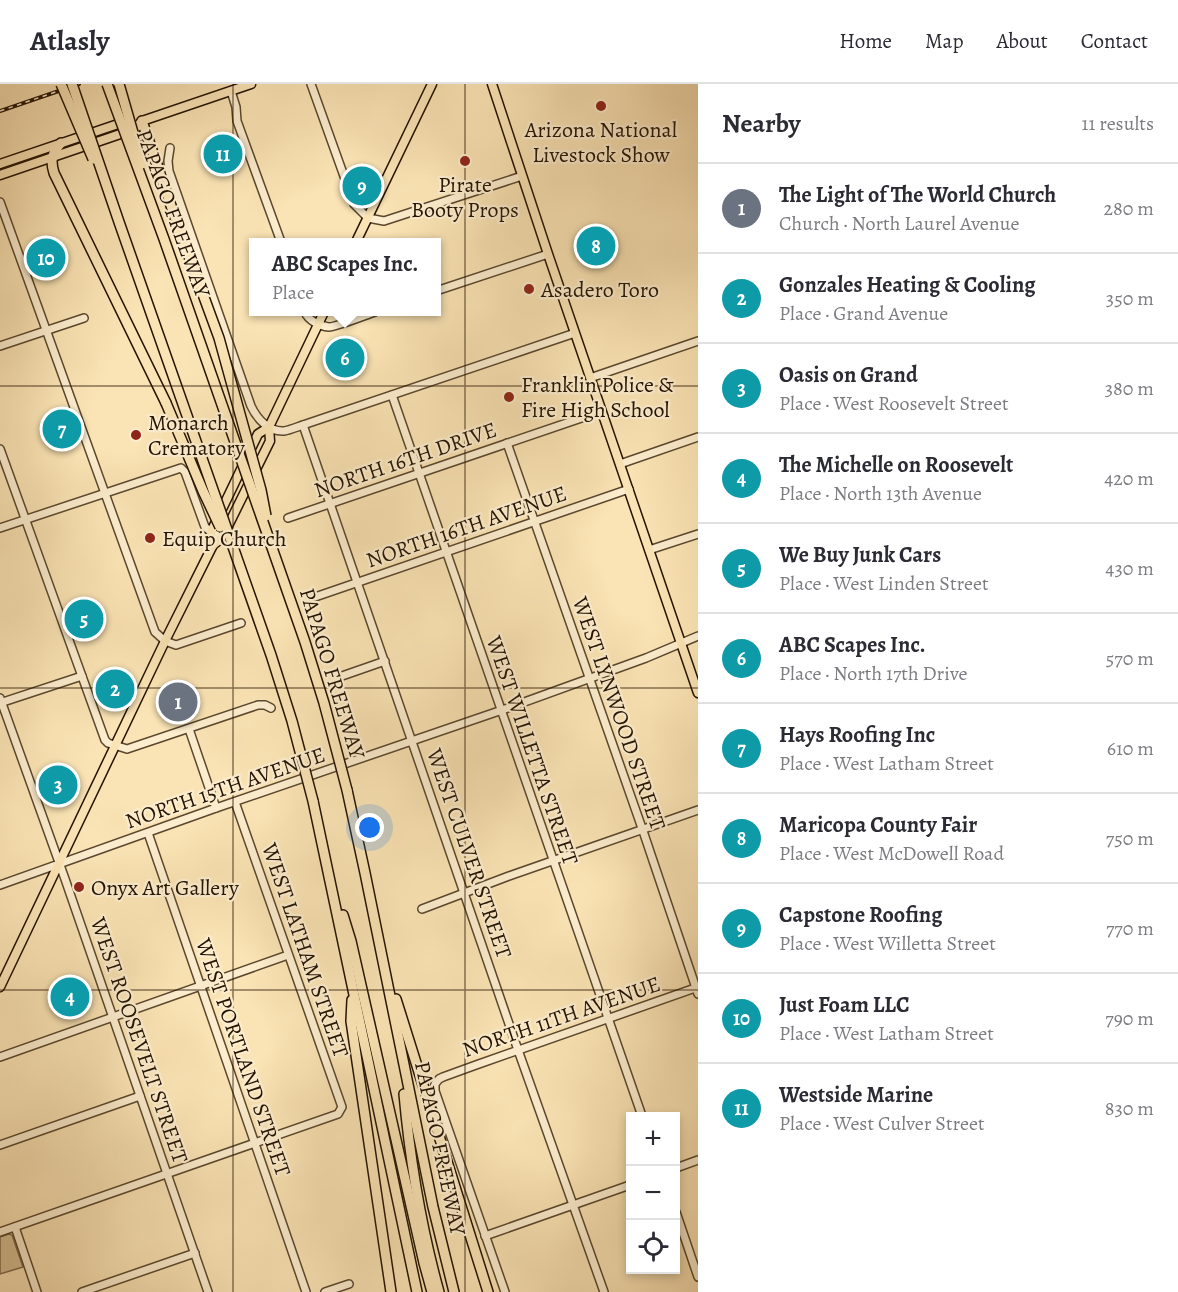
<!DOCTYPE html>
<html lang="en">
<head>
<meta charset="utf-8">
<style>
  body { margin:0; font-family:Alegreya,serif; background:#f7f7f7; color:#2b2b33 }
  .controls { position:absolute; right:18px; bottom:18px; display:grid; overflow:hidden; border-radius:0px; box-shadow:0 3px 9px #0003 }
  .controls button { width:54px; height:54px; display:grid; place-items:center; padding:0; border:0; border-bottom:2px solid #e1e1e2; background:#fff; color:#2b2b33; font:30px sans-serif }
  .you { position:absolute; left:370px; top:744px; width:21px; height:21px; margin:-15px; border:4px solid #fff; border-radius:50%; background:#1a73e8; box-shadow:0 0 0 9px #1a73e833 }
  .badge { display:grid; place-items:center; width:39px; height:39px; border-radius:50%; background:#d93025; color:#fff; font-size:20px; font-weight:700 }
  .pin { position:absolute; translate:-50% -50%; border:3px solid #fff; box-shadow:0 2px 6px #0006 }
  .popup { position:absolute; left:249px; top:154px; width:192px; height:78px; box-sizing:border-box; display:grid; place-content:center; border-radius:0px; background:#fff; filter:drop-shadow(0 2px 4px #0005); font-size:20px; white-space:nowrap; color:#7c7c81 }
  .popup b { font-size:22px; color:#2b2b33 }
  .popup::after { content:''; position:absolute; left:50%; top:100%; margin-left:-12px; border:12px solid transparent; border-top-color:#fff }
  .list { margin:0; padding:0; list-style:none }
  h2 { display:flex; justify-content:space-between; align-items:center; height:78px; margin:0; padding:0 24px; font-size:26px }
  h2 small { font-size:20px; font-weight:400; color:#7c7c81 }
  .list li { display:grid; grid-template-columns:39px 1fr auto; gap:18px; align-items:center; box-sizing:border-box; height:90px; padding:0 24px; border-top:2px solid #e1e1e2 }
  .list b { display:block; font-size:22px; white-space:nowrap }
  .list p { margin:0; font-size:20px; white-space:nowrap; color:#7c7c81 }
  .list em { font-size:20px; font-style:normal; color:#7c7c81 }
  .icon { flex:none; width:33px; height:33px; fill:none; stroke:currentColor; stroke-width:2; stroke-linecap:round; stroke-linejoin:round }
  .map { position:relative; flex:none; width:698px; height:1208px; overflow:hidden }
  header { display:flex; align-items:center; gap:36px; box-sizing:border-box; height:84px; padding:0 30px; background:#fff; border-bottom:2px solid #e1e1e2 }
  header strong { font-size:28px }
  nav { display:flex; gap:33px; margin-inline-start:auto; font-size:21px }
  main { display:flex }
  aside { flex:1; background:#fff }
  .map>svg:first-child { display:block }
</style>
</head>
<body>
<header>
<strong>Atlasly</strong>
<nav><a>Home</a><a>Map</a><a>About</a><a>Contact</a></nav>
</header>
<main>
<div class="map">
<svg width="698" height="1208" viewBox="0 0 698 1208">
  <rect width="100%" height="100%" fill="#fae3b4"/>
  <filter id="stains"><feTurbulence type="fractalNoise" baseFrequency=".00333" numOctaves="4"/><feColorMatrix values="0 0 0 0 .2 0 0 0 0 .09 0 0 0 0 .02 0 0 0 .5 -.17"/></filter>
  <radialGradient id="worn" r=".72"><stop offset=".6" stop-color="#630" stop-opacity="0"/><stop offset="1" stop-color="#630" stop-opacity=".3"/></radialGradient>
  <!-- green -->
  <polygon fill="#d6c095" stroke="#7d6a4a" stroke-width="1.5" points="9,1150 12,1151 23,1183 0,1190 0,1153"/>
  <g fill="none" stroke-linecap="round" stroke-linejoin="round">
    <!-- minor casing -->
    <g stroke="#5a472d" stroke-width="10">
      <g id="minor">
        <polyline points="311,0 354,120 368,134 384,137 522,92"/>
        <polyline points="231,7 236,23 237,37 281,158"/>
        <path d="M170 64 168 77 169 87 251 322C257 335 269 348 284 347 290 346 297 343 303 341L575 249"/>
        <polyline points="0,118 155,548 165,557 176,561 241,539"/>
        <polyline points="436,207 548,170"/>
        <path d="M305 228C308 236 319 242 329 243 336 243 366 231 375 228"/>
        <polyline points="0,262 84,234"/>
        <polyline points="590,294 698,257"/>
        <polyline points="392,311 642,1032"/>
        <polyline points="303,341 518,966 604,1208"/>
        <polyline points="507,359 643,747 698,910"/>
        <polyline points="0,365 105,656 108,659 127,665 258,621 265,621 271,624"/>
        <polyline points="620,380 698,353"/>
        <polyline points="288,434 602,327"/>
        <polyline points="0,444 181,384 185,388 205,443 211,448 222,454"/>
        <polyline points="649,466 698,450"/>
        <polyline points="315,513 629,405"/>
        <polyline points="342,592 385,577"/>
        <polyline points="0,614 65,795 208,1208"/>
        <polyline points="0,619 82,592"/>
        <polyline points="189,645 216,724"/>
        <polyline points="148,749 306,1208"/>
        <polyline points="0,801 216,724 505,625 646,574 698,552"/>
        <polyline points="422,825 509,792 698,726"/>
        <polyline points="0,973 288,871"/>
        <polyline points="0,1061 140,1012"/>
        <polyline points="676,1084 698,1076"/>
        <polyline points="676,1128 698,1193"/>
        <polyline points="15,1143 37,1208"/>
        <polyline points="0,1148 338,1030 342,1023 235,718"/>
        <polyline points="485,1152 630,1101"/>
        <polyline points="82,1208 195,1169"/>
        <polyline points="325,1208 349,1200"/>
        <polyline points="505,1208 435,1007 435,1000 439,995 443,993 476,981 698,903"/>
      </g>
    </g>
    <!-- major casing -->
    <g stroke="#241300" stroke-width="11">
      <g id="major">
        <polyline points="492,0 548,170 698,609"/>
        <polyline points="0,80 127,37"/>
        <polyline points="0,91 135,45 142,37 251,0"/>
        <polyline points="356,158 432,0"/>
        <polyline points="213,461 211,448 258,350 269,343 324,228"/>
        <polyline points="0,903 165,557 213,461 222,454 270,357 269,343"/>
      </g>
    </g>
    <!-- highway casing -->
    <g stroke="#241300" stroke-width="12">
      <g id="highway">
        <polyline points="142,37 179,145"/>
        <path d="M61 59C52 69 50 76 54 89L166 319"/>
        <polyline points="347,706 365,789 433,1123 454,1208"/>
        <polyline points="313,717 417,1208"/>
        <polyline points="343,831 351,857 424,1179 432,1208"/>
        <polyline points="396,915 488,1208"/>
        <polyline points="352,916 351,937 391,1208"/>
        <path d="M404 1010C410 1076 421 1143 439 1208"/>
      </g>
    </g>
    <!-- minor -->
    <use href="#minor" stroke="#fcedce" stroke-width="7"/>
    <!-- major -->
    <use href="#major" stroke="#fae3b4" stroke-width="8"/>
    <!-- highway -->
    <use href="#highway" stroke="#fae3b4" stroke-width="9"/>
    <!-- rail casing -->
    <g stroke="#241300" stroke-width="4">
      <polyline id="rail" points="0,27 79,0"/>
    </g>
    <!-- rail -->
    <use href="#rail" stroke="#fcedce" stroke-width="1.5" stroke-dasharray="4.5" stroke-linecap="butt"/>
    <!-- highway-bridge casing -->
    <g stroke="#241300" stroke-width="12" stroke-linecap="butt">
      <g id="highway-bridge">
        <polyline points="61,0 93,75"/>
        <polyline points="72,0 119,138 271,571 292,637 313,717"/>
        <polyline points="107,0 164,155 305,558 324,619 347,706"/>
        <polyline points="119,0 142,80"/>
        <polyline points="179,145 219,254 261,406 266,432"/>
        <polyline points="166,319 203,407 220,443"/>
      </g>
    </g>
    <!-- highway-bridge -->
    <use href="#highway-bridge" stroke="#fae3b4" stroke-width="9"/>
  </g>
  <!-- grid -->
  <path fill="none" stroke="#241300" stroke-width="1.5" stroke-opacity="0.55" d="M233 0V1208M465 0V1208M0 302H698M0 604H698M0 906H698"/>
  <!-- markers -->
  <g fill="#8f2418" stroke="#fcedce" stroke-width="2">
    <circle cx="601" cy="22" r="6"/>
    <circle cx="465" cy="77" r="6"/>
    <circle cx="529" cy="205" r="6"/>
    <circle cx="509" cy="313" r="6"/>
    <circle cx="136" cy="351" r="6"/>
    <circle cx="150" cy="454" r="6"/>
    <circle cx="79" cy="803" r="6"/>
  </g>
  <g text-anchor="middle" stroke-width="4.5" stroke-linejoin="round" paint-order="stroke">
    <!-- poi labels -->
    <g font-size="22" fill="#241300" stroke="#fcedce" text-anchor="start">
      <text x="601" y="53" text-anchor="middle">Arizona National<tspan x="601" dy="25">Livestock Show</tspan></text>
      <text x="465" y="108" text-anchor="middle">Pirate<tspan x="465" dy="25">Booty Props</tspan></text>
      <text x="541" y="213">Asadero Toro</text>
      <text x="521" y="308">Franklin Police &amp;<tspan x="521" dy="25">Fire High School</tspan></text>
      <text x="148" y="346">Monarch<tspan x="148" dy="25">Crematory</tspan></text>
      <text x="162" y="462">Equip Church</text>
      <text x="91" y="811">Onyx Art Gallery</text>
    </g>
    <!-- street labels -->
    <g font-size="22" fill="#241300" stroke="#fcedce">
      <text transform="translate(174 129) rotate(70)" y="8">PAPAGO FREEWAY</text>
      <text transform="translate(405 375) rotate(-19)" y="8">NORTH 16TH DRIVE</text>
      <text transform="translate(466 442) rotate(-19)" y="8">NORTH 16TH AVENUE</text>
      <text transform="translate(333 589) rotate(73)" y="8">PAPAGO FREEWAY</text>
      <text transform="translate(620 629) rotate(71)" y="8">WEST LYNWOOD STREET</text>
      <text transform="translate(533 666) rotate(71)" y="8">WEST WILLETTA STREET</text>
      <text transform="translate(225 703) rotate(-19)" y="8">NORTH 15TH AVENUE</text>
      <text transform="translate(470 769) rotate(71)" y="8">WEST CULVER STREET</text>
      <text transform="translate(306 866) rotate(71)" y="8">WEST LATHAM STREET</text>
      <text transform="translate(561 932) rotate(-19)" y="8">NORTH 11TH AVENUE</text>
      <text transform="translate(140 956) rotate(71)" y="8">WEST ROOSEVELT STREET</text>
      <text transform="translate(244 973) rotate(71)" y="8">WEST PORTLAND STREET</text>
      <text transform="translate(441 1064) rotate(78)" y="8">PAPAGO FREEWAY</text>
    </g>
  </g>
  <rect width="100%" height="100%" filter="url(#stains)"/>
  <rect width="100%" height="100%" fill="url(#worn)"/>
</svg>
<div class="controls">
<button>+</button>
<button>−</button>
<button><svg class="icon" aria-label="locate" viewBox="0 0 24 24"><circle cx="12" cy="12" r="6"/><path d="M12 2v4M12 18v4M2 12h4M18 12h4"/></svg></button>
</div>
<div class="you"></div>
<div class="pin badge" style="left:178px;top:618px;background:#6b7280">1</div>
<div class="pin badge" style="left:115px;top:605px;background:#0f9aa8">2</div>
<div class="pin badge" style="left:58px;top:701px;background:#0f9aa8">3</div>
<div class="pin badge" style="left:70px;top:913px;background:#0f9aa8">4</div>
<div class="pin badge" style="left:84px;top:535px;background:#0f9aa8">5</div>
<div class="pin badge" style="left:345px;top:274px;background:#0f9aa8">6</div>
<div class="popup"><b>ABC Scapes Inc.</b>Place</div>
<div class="pin badge" style="left:62px;top:345px;background:#0f9aa8">7</div>
<div class="pin badge" style="left:596px;top:162px;background:#0f9aa8">8</div>
<div class="pin badge" style="left:362px;top:102px;background:#0f9aa8">9</div>
<div class="pin badge" style="left:46px;top:174px;background:#0f9aa8">10</div>
<div class="pin badge" style="left:223px;top:70px;background:#0f9aa8">11</div>
</div>
<aside>
<h2>Nearby<small>11 results</small></h2>
<ul class="list">
<li><span class="badge" style="background:#6b7280">1</span><div><b>The Light of The World Church</b><p>Church · North Laurel Avenue</p></div><em>280 m</em></li>
<li><span class="badge" style="background:#0f9aa8">2</span><div><b>Gonzales Heating &amp; Cooling</b><p>Place · Grand Avenue</p></div><em>350 m</em></li>
<li><span class="badge" style="background:#0f9aa8">3</span><div><b>Oasis on Grand</b><p>Place · West Roosevelt Street</p></div><em>380 m</em></li>
<li><span class="badge" style="background:#0f9aa8">4</span><div><b>The Michelle on Roosevelt</b><p>Place · North 13th Avenue</p></div><em>420 m</em></li>
<li><span class="badge" style="background:#0f9aa8">5</span><div><b>We Buy Junk Cars</b><p>Place · West Linden Street</p></div><em>430 m</em></li>
<li><span class="badge" style="background:#0f9aa8">6</span><div><b>ABC Scapes Inc.</b><p>Place · North 17th Drive</p></div><em>570 m</em></li>
<li><span class="badge" style="background:#0f9aa8">7</span><div><b>Hays Roofing Inc</b><p>Place · West Latham Street</p></div><em>610 m</em></li>
<li><span class="badge" style="background:#0f9aa8">8</span><div><b>Maricopa County Fair</b><p>Place · West McDowell Road</p></div><em>750 m</em></li>
<li><span class="badge" style="background:#0f9aa8">9</span><div><b>Capstone Roofing</b><p>Place · West Willetta Street</p></div><em>770 m</em></li>
<li><span class="badge" style="background:#0f9aa8">10</span><div><b>Just Foam LLC</b><p>Place · West Latham Street</p></div><em>790 m</em></li>
<li><span class="badge" style="background:#0f9aa8">11</span><div><b>Westside Marine</b><p>Place · West Culver Street</p></div><em>830 m</em></li>
</ul>
</aside>
</main>
</body>
</html>
